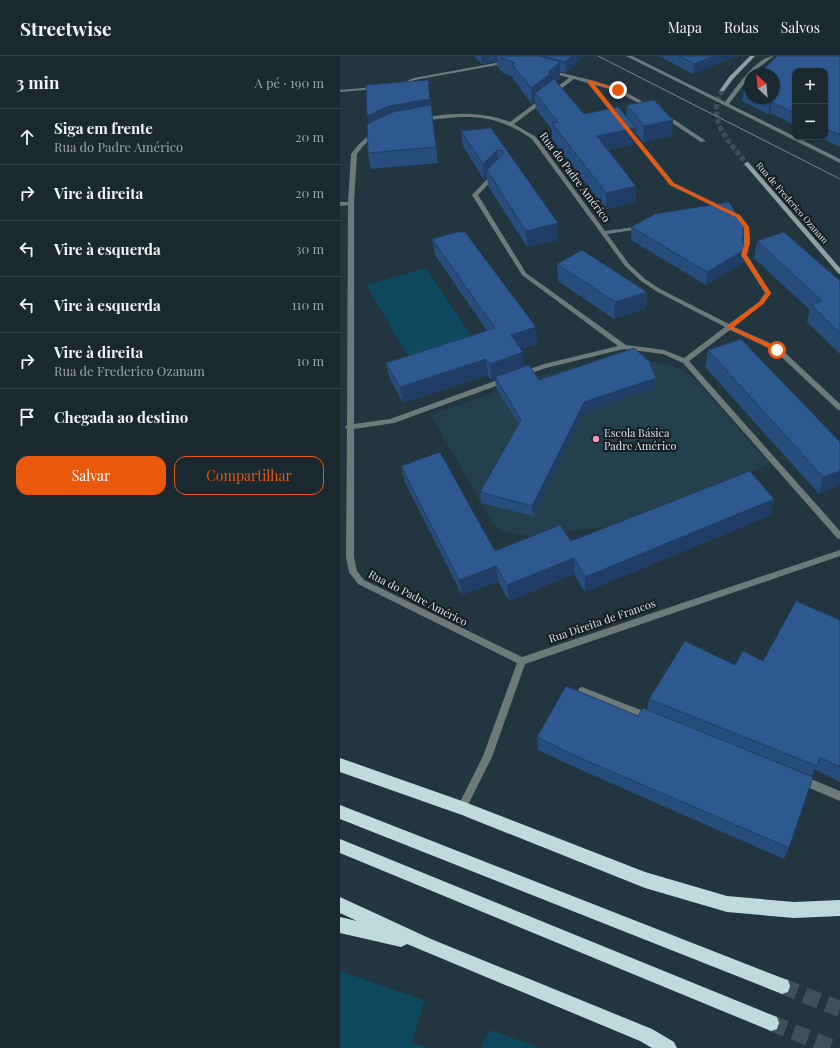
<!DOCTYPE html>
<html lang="pt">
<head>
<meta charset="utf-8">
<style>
  body { margin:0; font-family:"Playfair Display",serif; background:#233037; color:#f1f3f6 }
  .controls { position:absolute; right:12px; top:12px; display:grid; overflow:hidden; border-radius:8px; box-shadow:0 1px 3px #0004 }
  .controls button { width:36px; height:36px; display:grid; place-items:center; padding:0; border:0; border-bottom:1px solid #38444b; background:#1a282f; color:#f1f3f6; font:20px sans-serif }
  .compass { position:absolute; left:404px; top:12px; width:36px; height:36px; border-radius:50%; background:#1a282f; box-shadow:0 1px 3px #0004; rotate:334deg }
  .stop { position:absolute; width:12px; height:12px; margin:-9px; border:3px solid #ea580c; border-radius:50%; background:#fff }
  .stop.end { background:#ea580c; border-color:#fff; box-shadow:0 1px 4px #0008 }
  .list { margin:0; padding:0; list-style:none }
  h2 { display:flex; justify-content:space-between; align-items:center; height:52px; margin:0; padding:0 16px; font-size:17px }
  h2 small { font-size:13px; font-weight:400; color:#9fa6aa }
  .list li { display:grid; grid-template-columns:26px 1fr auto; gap:12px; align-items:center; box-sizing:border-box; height:56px; padding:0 16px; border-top:1px solid #38444b }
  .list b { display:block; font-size:15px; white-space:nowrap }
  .list p { margin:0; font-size:13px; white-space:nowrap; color:#9fa6aa }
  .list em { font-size:13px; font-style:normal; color:#9fa6aa }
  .actions { display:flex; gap:8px; padding:12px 16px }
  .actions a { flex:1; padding:9px 0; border:1px solid #ea580c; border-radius:12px; text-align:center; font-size:14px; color:#ea580c }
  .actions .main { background:#ea580c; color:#fff }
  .icon { flex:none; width:22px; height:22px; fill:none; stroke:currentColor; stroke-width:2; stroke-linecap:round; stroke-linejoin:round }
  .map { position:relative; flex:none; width:500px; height:992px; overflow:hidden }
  header { display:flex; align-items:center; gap:24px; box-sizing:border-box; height:56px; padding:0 20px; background:#1a282f; border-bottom:1px solid #38444b }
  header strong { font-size:19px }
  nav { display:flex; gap:22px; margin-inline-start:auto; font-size:14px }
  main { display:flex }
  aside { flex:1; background:#1a282f }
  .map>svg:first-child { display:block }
</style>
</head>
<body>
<header>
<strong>Streetwise</strong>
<nav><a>Mapa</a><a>Rotas</a><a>Salvos</a></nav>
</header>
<main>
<aside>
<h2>3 min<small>A pé · 190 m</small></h2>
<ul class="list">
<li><svg class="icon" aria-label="ahead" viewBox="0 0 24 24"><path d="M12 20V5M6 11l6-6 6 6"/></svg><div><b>Siga em frente</b><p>Rua do Padre Américo</p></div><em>20 m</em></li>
<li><svg class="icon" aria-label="right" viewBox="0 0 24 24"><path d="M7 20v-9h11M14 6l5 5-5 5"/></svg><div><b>Vire à direita</b></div><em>20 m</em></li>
<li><svg class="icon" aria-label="left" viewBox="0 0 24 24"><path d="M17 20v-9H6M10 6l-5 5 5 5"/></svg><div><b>Vire à esquerda</b></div><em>30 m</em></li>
<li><svg class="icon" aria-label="left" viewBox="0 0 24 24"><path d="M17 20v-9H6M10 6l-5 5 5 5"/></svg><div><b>Vire à esquerda</b></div><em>110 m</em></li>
<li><svg class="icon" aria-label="right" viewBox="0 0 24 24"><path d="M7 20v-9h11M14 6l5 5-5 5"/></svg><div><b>Vire à direita</b><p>Rua de Frederico Ozanam</p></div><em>10 m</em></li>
<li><svg class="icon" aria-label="arrive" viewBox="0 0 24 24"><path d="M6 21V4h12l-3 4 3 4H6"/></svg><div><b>Chegada ao destino</b></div></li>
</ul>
<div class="actions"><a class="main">Salvar</a><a>Compartilhar</a></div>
</aside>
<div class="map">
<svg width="500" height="992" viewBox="0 0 500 992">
  <rect width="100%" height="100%" fill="#23363f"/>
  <!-- built -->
  <polygon fill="#25404d" points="296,302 329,309 342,314 354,322 430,408 279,469 189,480 167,477 153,468 91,359 196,321 250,307"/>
  <!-- green -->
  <g fill="#0f4960">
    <polygon points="86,212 137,288 73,309 26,229"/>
    <polygon points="0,915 84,944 72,986 88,992 0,992"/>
    <polygon points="149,974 201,992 141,992"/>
  </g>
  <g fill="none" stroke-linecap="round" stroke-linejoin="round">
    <!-- secondary-tunnel -->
    <path stroke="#3e5059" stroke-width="5" stroke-dasharray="5 2.5" stroke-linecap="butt" d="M382 34C366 66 388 84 407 108"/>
    <!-- highway-tunnel -->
    <g stroke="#3e5059" stroke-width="16" stroke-dasharray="16 8" stroke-linecap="butt">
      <polyline points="442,930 500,953"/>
      <polyline points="431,967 494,992"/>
    </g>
    <!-- lane -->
    <path fill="#6e797a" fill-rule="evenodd" d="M286 0H292L385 46C395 33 417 0 434 0L410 18V20L389 48 500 103V107Z"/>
    <!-- street -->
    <g fill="#6e797a" fill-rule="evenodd">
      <polygon points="166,5 168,6 168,7 75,24 59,30 57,29 74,22"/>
      <path d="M209 14 251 24 280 33 312 51 308 52 276 35 255 29 280 60 275 61 248 27 234 23 174 68 196 81 265 175 303 170V172L301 173 267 178 289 208 305 223 320 233 389 268 419 246 425 237 401 199C405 183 406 175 396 161L330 129 287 76V74H291L334 127 400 159 409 171 410 187 407 199 431 237 423 248 394 271 439 291 500 348V354H498L435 295 390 274 349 305 500 475V483L497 482 343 307 323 298 284 293 206 312 183 320 180 318 181 316 204 308 278 290 182 219 132 139 153 117H157V119L138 139 186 217 286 289 324 294 344 302 385 271 316 235 301 225 285 210 192 83C153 56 127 59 82 65L79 63C84 61 90 60 95 60 121 56 146 57 170 66L229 22 209 16Z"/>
      <polygon points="35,31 37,31 37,33 0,36 0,34"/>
      <polygon points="323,59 327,59 366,85 361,86 323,61"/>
      <polygon points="33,76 38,77 23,90 17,98 14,147 14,368 50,363 163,322 165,322 168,324 167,326 54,367 14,373 14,501 17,515 24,524 182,601 500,494 500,500 185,608 152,701 125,755 122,757 119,755 117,752 143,700 177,607 18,528 9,516 6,501 7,373 5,371 7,369 8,149 0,150 0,146 8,146 11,98 19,88"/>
      <polygon points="242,631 311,658 313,661 311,664 308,665 239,638 238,635 239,632"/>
      <polygon points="461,719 500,735 500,745 458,727 456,724 458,721"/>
    </g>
    <!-- secondary -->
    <g fill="#8ea0a2" fill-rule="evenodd">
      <polygon points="410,0 415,0 393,23 384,35 380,35 380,34 389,21"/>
      <polygon points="407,106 409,107 500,212 500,218 498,217 405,109 404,108"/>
    </g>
    <!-- highway -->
    <g fill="#bedadd" fill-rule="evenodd">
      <polygon points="0,702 122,745 305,816 387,840 454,846 500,844 500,860 454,862 387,856 305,832 122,759 0,716"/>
      <polygon points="0,749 442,922 448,924 450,930 448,936 442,938 0,763"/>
      <polygon points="0,783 437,961 439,967 437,973 431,975 0,797"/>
      <polygon points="0,841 91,883 312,973 334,986 337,992 312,992 300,985 67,888 61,891 0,877 0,861 17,865 0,857"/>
    </g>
    <!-- tram -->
    <polyline stroke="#78888f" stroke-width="1" points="258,0 500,123"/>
  </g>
  <!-- wall -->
  <g fill="#274d7c">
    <polygon points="134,0 244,0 225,17 220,15 220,21 216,25 244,58 286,60 287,49 333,64 332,80 303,86 296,77 295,88 268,94 296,146 266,153 212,83 212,74 196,53 195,45 192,48 173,23 173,21 163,17 157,10 157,5 154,6 152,4 153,6 142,8"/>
    <polygon points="319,0 397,0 353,18"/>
    <polygon points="437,0 500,0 500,91 479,81 485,81 485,15 455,15 455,69 430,57 428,58 402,45 404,34 410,28 410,42 434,42 434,18 419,18"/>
    <polygon points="88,24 98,107 31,113 28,97"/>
    <polygon points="151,72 218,184 187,191 148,130 147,121 144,124 123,90 121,75"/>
    <polygon points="291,171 402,186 404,206 366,229 291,184"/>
    <polygon points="92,183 197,288 181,293 184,311 199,324 316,322 315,332 244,356 193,460 141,447 140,436 179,368 156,332 155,323 151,325 148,319 63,347 50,323 46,307 147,275 95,199"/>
    <polygon points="417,185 500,225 500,298 467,266 470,254 414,202"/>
    <polygon points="217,208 307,236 306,252 274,263 218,225"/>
    <polygon points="368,294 500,386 500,429 479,438 365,311"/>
    <polygon points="61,410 155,495 231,485 431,459 245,536 234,518 169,545 158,525 122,539 65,426"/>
    <polygon points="500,564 500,726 475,713 472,721 449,792 444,803 230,709 198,694 197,681 298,660 307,654 309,643 395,609 423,605"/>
  </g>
  <!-- shaded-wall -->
  <g fill="#203e65">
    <polygon points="141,0 152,0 153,6 142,8"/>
    <polygon points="153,0 157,0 157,5 154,6"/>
    <polygon points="233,0 244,0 225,17 225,6"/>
    <polygon points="373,0 397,0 353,18 354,8"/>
    <polygon points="220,6 220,21 211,30 195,37 195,45 192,48 191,32 208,16"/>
    <polygon points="88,24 98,107 92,59 30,76 27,60"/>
    <polygon points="432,46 430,57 428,58 430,47"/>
    <polygon points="333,64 332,80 303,86 304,70"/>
    <polygon points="296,72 295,88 257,96 257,80"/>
    <polygon points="157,94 158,110 147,114 147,121 144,124 143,108"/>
    <polygon points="296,130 296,146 266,153 266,137"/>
    <polygon points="218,167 218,184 187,191 186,175"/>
    <polygon points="406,193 404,206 366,229 367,216"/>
    <polygon points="307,236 306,252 274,263 275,246"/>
    <polygon points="196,271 197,288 173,296 171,279"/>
    <polygon points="183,296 185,313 155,321 155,323 151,325 150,308"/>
    <polygon points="146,303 148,319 63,347 60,331"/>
    <polygon points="316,322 315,332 244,356 193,460 192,450 244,346"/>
    <polygon points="500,415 500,429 479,438 483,421"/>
    <polygon points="434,443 431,459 245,536 245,521"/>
    <polygon points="234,502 234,518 169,545 167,529"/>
    <polygon points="156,510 158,525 122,539 119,524"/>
  </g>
  <!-- building -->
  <g fill="#2d5990" stroke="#203e65">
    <polygon points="160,0 198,0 220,6 208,16 210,18 191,32 172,8 175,7 162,2"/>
    <polygon points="202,0 233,0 225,6"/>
    <polygon points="339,0 373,0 354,8"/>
    <polygon points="437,0 500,0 500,79 485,72 485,15 455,15 455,57 432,46 430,47 419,42 434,42 434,18 419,18"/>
    <polygon points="214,23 244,58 278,51 296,72 257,80 296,130 266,137 212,67 218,66 195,37"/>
    <polygon points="88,24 90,43 49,50 27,60 26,29"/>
    <polygon points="410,28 410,37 404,34"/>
    <polygon points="314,44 333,64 304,70 287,49"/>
    <polygon points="91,49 96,91 28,97 27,69 31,66 53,56"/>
    <polygon points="151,72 218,167 186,175 147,114 164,97 164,95 157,94 143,108 121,75"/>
    <polygon points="389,146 404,170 402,185 406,193 367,216 291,171 315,158"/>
    <polygon points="117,176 125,176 196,271 171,279 183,296 150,308 146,303 60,331 46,307 155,272 92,183"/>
    <polygon points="444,176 500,225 500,277 471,249 482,245 417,185"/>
    <polygon points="242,194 307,236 275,246 217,208"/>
    <polygon points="401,283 500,386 500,415 483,421 368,294"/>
    <polygon points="294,292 309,305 316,322 244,346 192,450 140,436 181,364 155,321 189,309 199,324"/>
    <polygon points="100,396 155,495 220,469 231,485 410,415 434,443 245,521 234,502 167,529 156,510 119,524 61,410"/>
    <polygon points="456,545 500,564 500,711 480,701 477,710 309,643 345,585 395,609 403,595 423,605"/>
    <polygon points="226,630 298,660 303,652 473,721 449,792 229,697 197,681"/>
  </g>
  <!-- route -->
  <polygon fill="#ea580c" points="249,24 279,33 278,35 253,27 333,127 399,159 409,171 410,187 406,199 431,237 423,248 393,271 439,292 439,295 435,295 386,271 419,246 426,237 401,199 405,187 404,171 396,161 330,129 247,26"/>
  <!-- markers -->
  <circle fill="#ef9ab8" stroke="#141c20" stroke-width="1.5" cx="256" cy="383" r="4"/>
  <g text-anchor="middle" stroke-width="4" stroke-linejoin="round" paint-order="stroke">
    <!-- far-street labels -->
    <g font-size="9" fill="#d9e5eb" stroke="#141c20">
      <text transform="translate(452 147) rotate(49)" y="3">Rua de Frederico Ozanam</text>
    </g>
    <!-- street labels -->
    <g font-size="11" fill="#d9e5eb" stroke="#141c20">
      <text transform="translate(235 121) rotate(53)" y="4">Rua do Padre Américo</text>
      <text transform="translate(78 542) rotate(27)" y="4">Rua do Padre Américo</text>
      <text transform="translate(262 565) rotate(-19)" y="4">Rua Direita de Francos</text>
    </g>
    <!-- poi labels -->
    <g font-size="11" fill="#d9e5eb" stroke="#141c20" text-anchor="start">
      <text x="264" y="381">Escola Básica<tspan x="264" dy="13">Padre Américo</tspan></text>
    </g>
  </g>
</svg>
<div class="controls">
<button>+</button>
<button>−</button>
</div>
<svg class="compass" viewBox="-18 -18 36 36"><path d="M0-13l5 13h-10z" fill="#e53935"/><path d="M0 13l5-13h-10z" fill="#9fa6aa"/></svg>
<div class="stop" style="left:437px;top:294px"></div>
<div class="stop end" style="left:278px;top:34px"></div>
</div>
</main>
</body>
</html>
